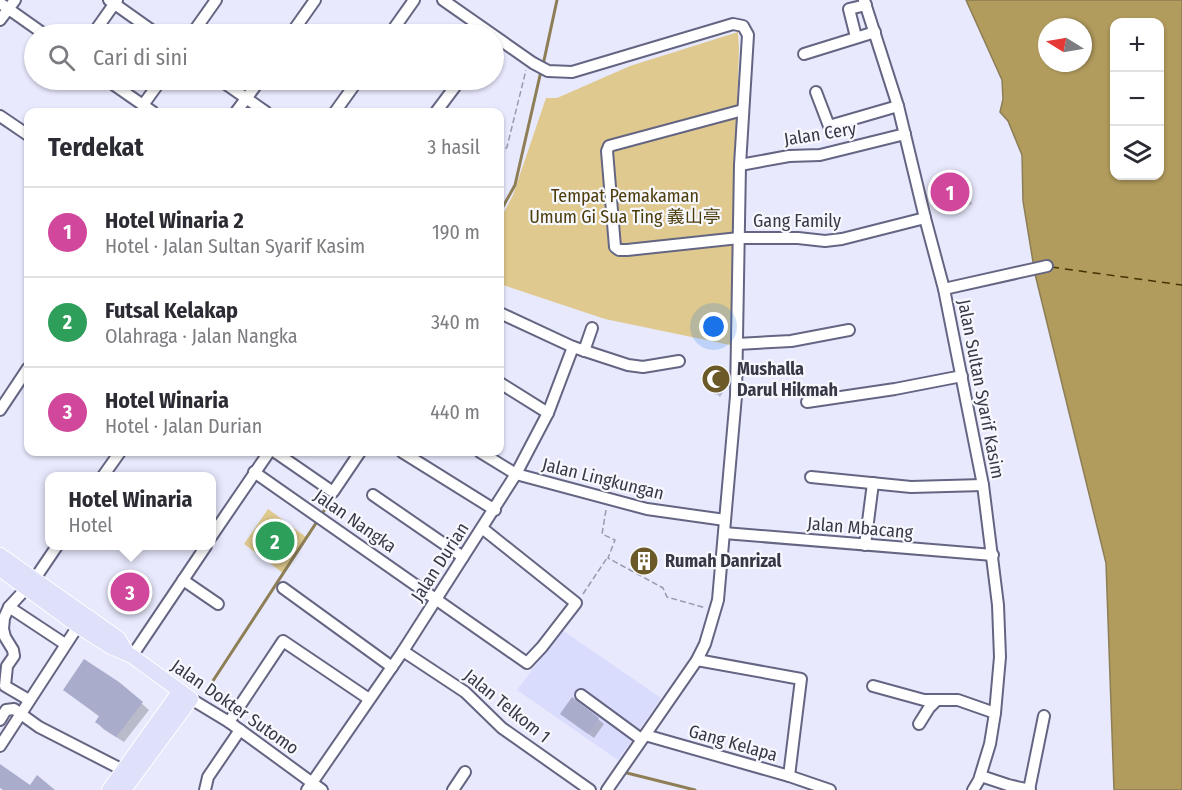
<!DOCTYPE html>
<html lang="id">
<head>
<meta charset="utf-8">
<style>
  body { margin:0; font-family:"Fira Sans Condensed","Noto Sans SC",sans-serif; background:#f7f7f7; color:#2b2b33 }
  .controls { position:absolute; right:18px; top:18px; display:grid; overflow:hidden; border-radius:12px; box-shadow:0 2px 4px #0004 }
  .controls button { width:54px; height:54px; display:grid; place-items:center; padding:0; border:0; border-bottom:2px solid #e1e1e2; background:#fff; color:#2b2b33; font:30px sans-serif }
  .compass { position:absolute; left:1038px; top:18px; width:54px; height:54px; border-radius:50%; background:#fff; box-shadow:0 2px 4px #0004; rotate:281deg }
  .you { position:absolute; left:714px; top:327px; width:21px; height:21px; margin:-15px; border:4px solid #fff; border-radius:50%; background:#1a73e8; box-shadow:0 0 0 9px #1a73e833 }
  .badge { display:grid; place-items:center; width:39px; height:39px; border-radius:50%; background:#1a73e8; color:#fff; font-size:20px; font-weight:700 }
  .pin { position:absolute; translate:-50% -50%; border:3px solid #fff; box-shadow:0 2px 6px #0006 }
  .popup { position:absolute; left:45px; top:472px; width:171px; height:78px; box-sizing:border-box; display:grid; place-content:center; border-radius:12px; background:#fff; filter:drop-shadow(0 2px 4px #0005); font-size:20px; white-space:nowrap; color:#7c7c81 }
  .popup b { font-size:22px; color:#2b2b33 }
  .popup::after { content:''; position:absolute; left:50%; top:100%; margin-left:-12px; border:12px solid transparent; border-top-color:#fff }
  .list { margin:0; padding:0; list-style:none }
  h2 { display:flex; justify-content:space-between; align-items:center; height:78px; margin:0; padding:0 24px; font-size:26px }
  h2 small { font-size:20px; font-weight:400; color:#7c7c81 }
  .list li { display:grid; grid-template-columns:39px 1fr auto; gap:18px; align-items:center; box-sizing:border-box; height:90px; padding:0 24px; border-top:2px solid #e1e1e2 }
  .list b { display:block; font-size:22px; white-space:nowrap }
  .list p { margin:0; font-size:20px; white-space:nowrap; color:#7c7c81 }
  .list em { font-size:20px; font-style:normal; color:#7c7c81 }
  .icon { flex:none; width:33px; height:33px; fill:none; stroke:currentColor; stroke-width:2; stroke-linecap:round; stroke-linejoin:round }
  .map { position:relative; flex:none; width:1182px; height:790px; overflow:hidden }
  .search { position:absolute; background:#fff; box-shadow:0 2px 4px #0004; left:24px; top:24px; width:480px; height:66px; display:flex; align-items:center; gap:15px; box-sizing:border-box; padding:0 21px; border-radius:33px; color:#7c7c81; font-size:22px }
  .panel { position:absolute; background:#fff; box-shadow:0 2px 4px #0004; left:24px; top:108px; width:480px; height:348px; border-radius:12px }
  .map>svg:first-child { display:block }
</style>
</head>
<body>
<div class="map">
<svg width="1182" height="790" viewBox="0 0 1182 790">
  <rect width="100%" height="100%" fill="#e8e9fd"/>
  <!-- built -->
  <polygon fill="#dadcfd" points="562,630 661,698 618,760 517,690"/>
  <!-- green -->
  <g fill="#dfc98e">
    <polygon points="738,32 739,48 730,345 605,319 500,284 500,220 513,195 546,98 557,98 630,66"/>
    <polygon points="268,509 306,537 283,573 244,544"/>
  </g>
  <!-- water -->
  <path fill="#b19b5d" stroke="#8d7e56" stroke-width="1.5" fill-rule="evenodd" d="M966 0H1182V790H1114L1106 563 1035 274 1023 201 1022 155 1008 121 1000 112 1003 99 1002 80ZM1114 22H1160V176H1114ZM1047 27H1083V63H1047Z"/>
  <!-- shadow -->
  <g fill="#0003">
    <polygon points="957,177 963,182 972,204 947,214 942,208"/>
    <polygon points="728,375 731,379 720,397 707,386"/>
    <polygon points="643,555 649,556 653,559 650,571 641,566"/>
    <polygon points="118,683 149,710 124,742 103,729 97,722 100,717 65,690"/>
    <polygon points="562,714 598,719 604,724 594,738"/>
  </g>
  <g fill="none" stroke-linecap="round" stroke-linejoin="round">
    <!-- stream -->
    <g stroke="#8d7e56" stroke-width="3">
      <polyline points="543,65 557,0"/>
      <polyline points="500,212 515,185 541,71"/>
      <polyline points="205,693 335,494"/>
      <polyline points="627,773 695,790"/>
    </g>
    <!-- ferry -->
    <polyline stroke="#443400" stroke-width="1.5" stroke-dasharray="8 6" stroke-linecap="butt" points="1051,267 1182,285"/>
  </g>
  <!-- building -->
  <g fill="#aaaccc">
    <polygon points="957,175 968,198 940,209 933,185"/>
    <polygon points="715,364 729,374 716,395 702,383"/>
    <polygon points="84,659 119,682 143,702 116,737 95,722 99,716 63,690"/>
    <polygon points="572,697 599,718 588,734 560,714"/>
    <polygon points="0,764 30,785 37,775 55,790 3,790 0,788"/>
  </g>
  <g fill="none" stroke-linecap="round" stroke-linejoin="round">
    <!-- minor casing -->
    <g stroke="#646582" stroke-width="14">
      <g id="minor">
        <polyline points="109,0 157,34"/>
        <polyline points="443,0 533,63 548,71 572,72 733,24 743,26 748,35 740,165 736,396 718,600 705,644 697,660 607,790"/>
        <polyline points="864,0 898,106 925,218 944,289 983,485 998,605 1000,657 995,713 990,744 979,780 973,790"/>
        <polyline points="0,3 44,34"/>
        <polyline points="0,20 15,0"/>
        <polyline points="93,34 117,0"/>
        <polyline points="192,34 216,0"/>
        <polyline points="291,34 315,0"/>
        <polyline points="390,34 414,0"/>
        <polyline points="856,37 849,9 866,5"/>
        <polyline points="804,54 875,32"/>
        <polyline points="107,80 153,112"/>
        <polyline points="220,80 266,112"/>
        <polyline points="816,92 829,126 898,106"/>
        <polyline points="143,105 161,80"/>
        <polyline points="743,110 609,146 607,151 615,247 619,250 627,250 739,238 798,238 825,241 842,239 925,218"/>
        <polyline points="236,112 260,80"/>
        <polyline points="335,112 358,80"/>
        <polyline points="436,112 460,80"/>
        <polyline points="0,116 28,135"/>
        <polyline points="740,165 789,156 820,155 905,134"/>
        <polyline points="944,289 1047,266"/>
        <polyline points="500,313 573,347 628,365 643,367 679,361"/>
        <polyline points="737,344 791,341 849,330"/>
        <polyline points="584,351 592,328"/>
        <polyline points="500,383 548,413"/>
        <polyline points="807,402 895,389 962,376"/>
        <polyline points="0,410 28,368"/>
        <polyline points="275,452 333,492 360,452"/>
        <polyline points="402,452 495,510"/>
        <polyline points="480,452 516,474 647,509 725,520"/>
        <polyline points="254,472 527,663 542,647 576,603 482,528"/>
        <polyline points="103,476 120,452"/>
        <polyline points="811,477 911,487 983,485"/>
        <polyline points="373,495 463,557"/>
        <polyline points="724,533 993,555"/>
        <polyline points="211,537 269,452"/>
        <polyline points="865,545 873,483"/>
        <polyline points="57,546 34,580 9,607 65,644"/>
        <polyline points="183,580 218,604"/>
        <polyline points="283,588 392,667"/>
        <polyline points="9,607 4,618 3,629 5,637 13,650 14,656 7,666 5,686 29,700"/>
        <polyline points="403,651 465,692 502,728 590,790"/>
        <polyline points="132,656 206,546"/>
        <polyline points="873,686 924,700 958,700 995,713"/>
        <polyline points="581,695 641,739"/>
        <polyline points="191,699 229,722 322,790"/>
        <polyline points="0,720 6,710 14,709 39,727 123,770"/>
        <polyline points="229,722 283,641 369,699"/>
        <polyline points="919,724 929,708 937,700"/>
        <polyline points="645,735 789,776 801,679 697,660"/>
        <polyline points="0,746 78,626"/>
        <polyline points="789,776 830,790"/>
        <polyline points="981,776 1008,785 1030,790"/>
        <polyline points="205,790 208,777 240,730"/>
        <polyline points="307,790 403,651 516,474 548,413 573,347"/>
        <polyline points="453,790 465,772"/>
        <polyline points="1029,790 1044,716"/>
      </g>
    </g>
    <!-- major casing -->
    <g stroke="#fff" stroke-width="16">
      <g id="major">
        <polyline points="0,555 118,638 128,654"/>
        <polyline points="0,569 78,626 111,647 132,656 191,699 124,790"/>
        <polyline points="109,790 179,692"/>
      </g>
    </g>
    <!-- path -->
    <g stroke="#999aab" stroke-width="1.5" stroke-dasharray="6 3" stroke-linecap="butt">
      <polyline points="500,156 507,147 526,70"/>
      <polyline points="606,510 602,534 615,540 608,558 663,588 667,597 706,608"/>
      <polyline points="583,594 607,558"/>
    </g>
    <!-- minor -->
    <use href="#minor" stroke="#fff" stroke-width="10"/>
    <!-- major -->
    <use href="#major" stroke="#dfe0fa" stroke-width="14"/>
  </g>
  <!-- icons -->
  <defs>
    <g id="mosque-disc" transform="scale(1.5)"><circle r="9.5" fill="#6b5927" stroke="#f7f8fe"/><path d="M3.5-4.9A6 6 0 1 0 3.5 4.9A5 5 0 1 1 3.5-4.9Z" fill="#fff"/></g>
    <g id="building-disc" transform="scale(1.5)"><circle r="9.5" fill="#6b5927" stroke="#f7f8fe"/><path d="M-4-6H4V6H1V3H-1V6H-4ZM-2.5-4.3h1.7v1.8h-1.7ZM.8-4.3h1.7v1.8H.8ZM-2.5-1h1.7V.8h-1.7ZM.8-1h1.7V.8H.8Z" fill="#fff"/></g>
  </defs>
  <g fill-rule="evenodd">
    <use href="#mosque-disc" x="716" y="379"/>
    <use href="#building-disc" x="644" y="561"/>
  </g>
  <g text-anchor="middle" stroke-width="4.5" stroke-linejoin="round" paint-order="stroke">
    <!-- street labels -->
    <g font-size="18" fill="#383946" stroke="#f7f8fe">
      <text transform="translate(820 134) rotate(-9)" y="6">Jalan Cery</text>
      <text x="797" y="227">Gang Family</text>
      <text transform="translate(981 389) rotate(79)" y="6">Jalan Sultan Syarif Kasim</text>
      <text transform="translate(603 479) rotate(14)" y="6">Jalan Lingkungan</text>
      <text transform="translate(355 521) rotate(35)" y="6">Jalan Nangka</text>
      <text transform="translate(860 528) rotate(5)" y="6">Jalan Mbacang</text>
      <text transform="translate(440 562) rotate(-57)" y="6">Jalan Durian</text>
      <text transform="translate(507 706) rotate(39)" y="6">Jalan Telkom 1</text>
      <text transform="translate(235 707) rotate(35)" y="6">Jalan Dokter Sutomo</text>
      <text transform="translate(733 743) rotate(16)" y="6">Gang Kelapa</text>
    </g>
    <!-- park labels -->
    <g font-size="18" fill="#4d3d0a" stroke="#f7f8fe">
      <text x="625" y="202">Tempat Pemakaman<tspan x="625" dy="21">Umum Gi Sua Ting 義山亭</tspan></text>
    </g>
    <!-- poi labels -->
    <g font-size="18" font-weight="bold" fill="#383946" stroke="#f7f8fe" text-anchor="start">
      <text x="737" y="375">Mushalla<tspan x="737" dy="21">Darul Hikmah</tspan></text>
      <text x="665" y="567">Rumah Danrizal</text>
    </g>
  </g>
</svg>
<div class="controls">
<button>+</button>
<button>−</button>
<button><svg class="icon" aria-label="layers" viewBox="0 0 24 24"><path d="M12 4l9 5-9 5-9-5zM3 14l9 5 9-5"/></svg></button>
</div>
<svg class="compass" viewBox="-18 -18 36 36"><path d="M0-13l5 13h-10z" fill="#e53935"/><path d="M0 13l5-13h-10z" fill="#7c7c81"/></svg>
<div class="you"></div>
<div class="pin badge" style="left:950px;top:192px;background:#d1479c">1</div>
<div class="pin badge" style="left:275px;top:541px;background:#2e9e5b">2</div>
<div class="pin badge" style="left:130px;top:592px;background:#d1479c">3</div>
<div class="popup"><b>Hotel Winaria</b>Hotel</div>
<div class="search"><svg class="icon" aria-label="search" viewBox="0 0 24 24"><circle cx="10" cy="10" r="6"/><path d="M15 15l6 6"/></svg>Cari di sini</div>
<section class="panel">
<h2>Terdekat<small>3 hasil</small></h2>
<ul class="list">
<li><span class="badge" style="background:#d1479c">1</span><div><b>Hotel Winaria 2</b><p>Hotel · Jalan Sultan Syarif Kasim</p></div><em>190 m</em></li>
<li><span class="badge" style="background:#2e9e5b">2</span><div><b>Futsal Kelakap</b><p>Olahraga · Jalan Nangka</p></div><em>340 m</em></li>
<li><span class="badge" style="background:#d1479c">3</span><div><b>Hotel Winaria</b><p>Hotel · Jalan Durian</p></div><em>440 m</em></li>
</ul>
</section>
</div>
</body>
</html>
